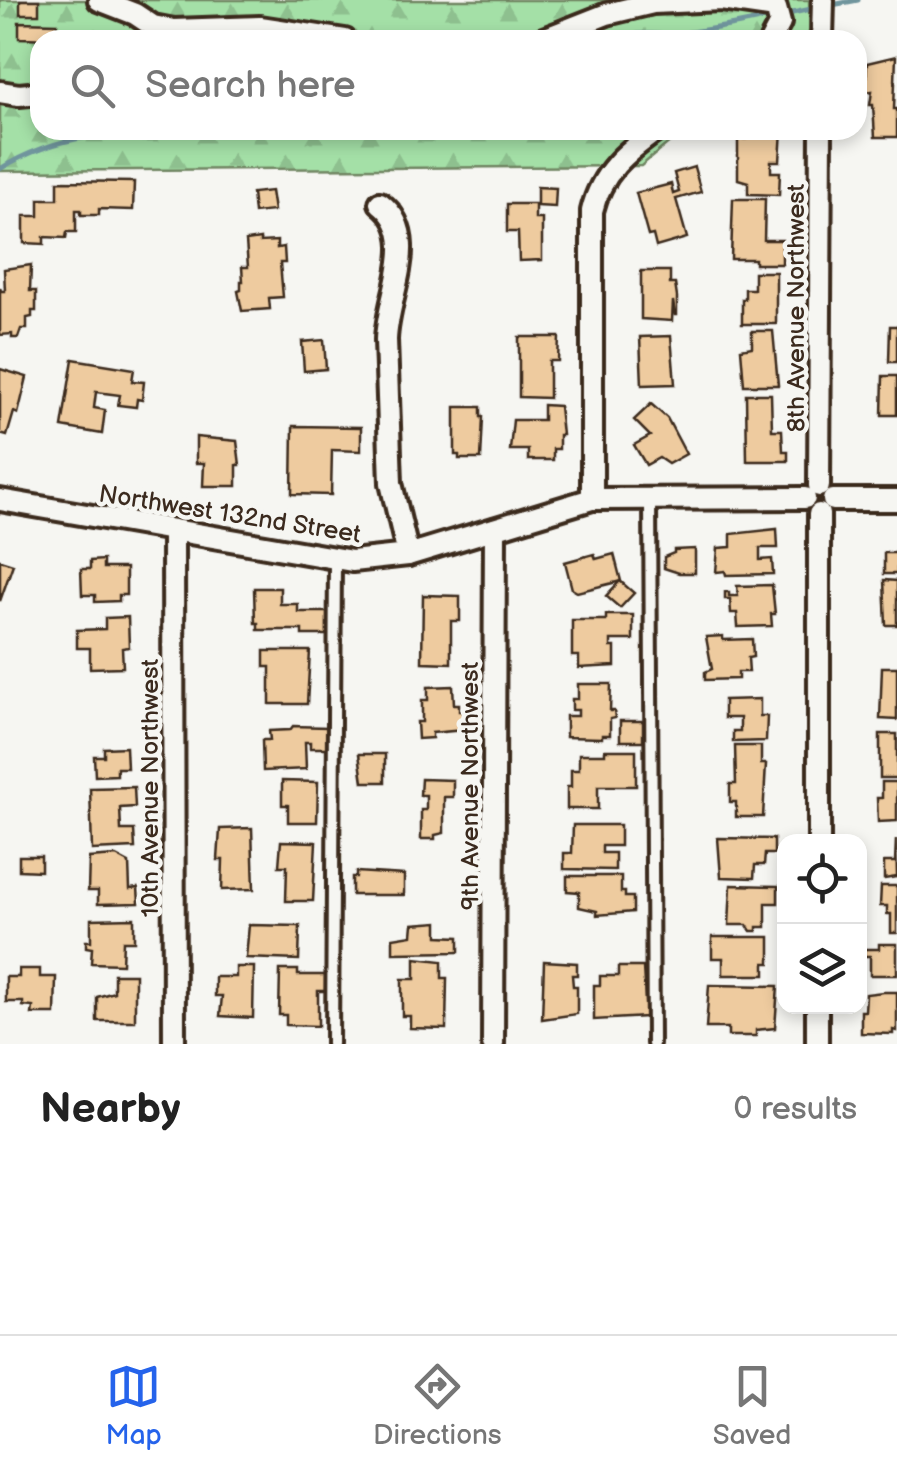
<!DOCTYPE html>
<html lang="en">
<head>
<meta charset="utf-8">
<style>
  body { margin:0; font-family:"Balsamiq Sans",sans-serif; background:#f2f2f2; color:#222 }
  .controls { position:absolute; right:30px; bottom:30px; display:grid; overflow:hidden; border-radius:20px; box-shadow:0 5px 15px #0003 }
  .controls button { width:90px; height:90px; display:grid; place-items:center; padding:0; border:0; border-bottom:2px solid #e0e0e0; background:#fff; color:#222; font:50px sans-serif }
  .list { margin:0; padding:0; list-style:none }
  h2 { display:flex; justify-content:space-between; align-items:center; height:130px; margin:0; padding:0 40px; font-size:42px }
  h2 small { font-size:32px; font-weight:400; color:#767676 }
  .icon { flex:none; width:55px; height:55px; fill:none; stroke:currentColor; stroke-width:2; stroke-linecap:round; stroke-linejoin:round }
  .map { position:relative; flex:none; width:897px; height:1044px; overflow:hidden }
  .search { position:absolute; background:#fff; box-shadow:0 5px 15px #0003; left:30px; right:30px; top:30px; height:110px; display:flex; align-items:center; gap:25px; box-sizing:border-box; padding:0 35px; border-radius:30px; color:#767676; font-size:38px }
  .sheet { height:290px; background:#fff }
  nav { display:flex; justify-content:space-around; align-items:center; box-sizing:border-box; height:140px; border-top:2px solid #e0e0e0; background:#fff; font-size:28px; color:#767676 }
  nav a { display:grid; justify-items:center; gap:5px }
  nav .on { color:#2563eb }
  .map>svg:first-child { display:block }
</style>
</head>
<body>
<div class="map">
<svg width="897" height="1044" viewBox="0 0 897 1044">
  <defs>
    <pattern id="forest-firs" width="22" height="20" patternUnits="userSpaceOnUse" patternTransform="scale(2.5)"><rect width="22" height="20" fill="#a4e0a7"/><path d="M5 1l3.5 6h-7zM16 11l3.5 6h-7z" fill="#8ec08f"/></pattern>
  </defs>
  <rect width="100%" height="100%" fill="#f6f6f2"/>
  <filter id="ink" filterUnits="userSpaceOnUse"><feTurbulence type="fractalNoise" baseFrequency=".01" numOctaves="2"/><feDisplacementMap in="SourceGraphic" scale="20" xChannelSelector="R" yChannelSelector="G"/><feConvolveMatrix kernelMatrix="1 2 1 2 8 2 1 2 1" color-interpolation-filters="sRGB"/></filter>
  <g filter="url(#ink)">
    <!-- forest -->
    <polygon fill="url(#forest-firs)" stroke="#708562" stroke-width="2.5" points="0,0 809,0 810,40 40,40 40,130 684,130 641,166 0,171"/>
    <g fill="none" stroke-linecap="round" stroke-linejoin="round">
      <!-- stream -->
      <g stroke="#6f959d" stroke-width="5">
        <polyline points="827,6 858,0"/>
        <polyline points="783,15 816,8"/>
        <path d="M619 40C641 29 652 36 674 34 708 30 740 25 772 17"/>
        <path d="M0 169C25 153 58 141 88 137 115 134 139 145 164 130"/>
      </g>
    </g>
    <!-- building -->
    <g fill="#eecb9f" stroke="#3b2a1e" stroke-width="2.5">
      <rect x="20" y="0" width="19" height="14"/>
      <polygon points="19,22 57,23 56,39 19,38"/>
      <polygon points="896,56 894,109 897,109 897,137 875,137 873,105 870,105 872,91 866,92 867,63"/>
      <polygon points="746,130 782,130 780,161 771,161 771,172 780,172 779,195 748,194 748,182 738,179 738,139 746,139"/>
      <polygon points="694,167 701,192 676,199 687,238 656,247 653,235 648,236 636,193 671,184 673,194 679,192 674,173"/>
      <polygon points="58,181 134,182 133,210 99,209 99,215 81,215 81,210 76,210 76,232 67,232 66,238 44,237 44,244 24,243 24,216 39,216 39,199 58,199"/>
      <polygon points="537,187 556,188 555,207 537,206"/>
      <polygon points="271,191 274,211 254,213 252,193"/>
      <polygon points="733,199 765,199 764,240 782,240 782,264 755,264 755,259 731,259"/>
      <polygon points="507,204 535,204 535,219 542,219 542,260 519,261 518,232 507,232"/>
      <polygon points="260,239 260,242 277,241 277,248 284,247 285,263 280,263 283,297 269,298 270,309 242,311 238,291 241,290 241,281 243,281 242,267 248,267 246,241"/>
      <polygon points="31,265 30,291 36,291 36,311 32,311 32,317 27,318 27,329 21,329 18,338 12,338 12,334 0,335 0,287 1,291 5,291 4,269"/>
      <polygon points="641,271 670,271 670,284 675,284 677,297 677,315 675,315 673,301 672,321 641,319"/>
      <polygon points="754,272 776,272 776,324 742,324 742,299 745,299 745,289 754,289"/>
      <polygon points="890,326 897,326 897,362 889,362"/>
      <polygon points="752,331 773,331 778,385 744,385 741,349 752,347"/>
      <polygon points="671,336 675,384 642,385 640,337"/>
      <polygon points="519,337 559,337 558,361 549,361 549,398 519,397"/>
      <polygon points="324,340 326,369 304,371 302,342"/>
      <polygon points="73,359 134,369 132,381 144,382 142,400 137,399 136,407 118,405 120,395 96,392 94,408 105,410 102,434 62,427"/>
      <polygon points="0,369 27,377 18,414 14,412 7,436 0,434"/>
      <polygon points="883,376 897,376 897,415 882,415"/>
      <polygon points="746,394 771,394 772,430 782,430 783,451 788,451 788,461 747,461"/>
      <polygon points="651,404 667,418 686,454 668,464 659,458 646,465 634,445 650,436 634,420"/>
      <polygon points="543,405 559,406 562,435 559,435 559,449 553,449 553,460 528,460 528,450 510,450 513,420 543,420"/>
      <polygon points="455,407 481,407 481,417 483,417 481,459 459,459 459,455 455,455"/>
      <polygon points="293,426 361,427 361,451 332,450 331,495 292,494"/>
      <polygon points="196,437 237,441 240,465 237,465 237,486 203,486 204,463 196,463"/>
      <polygon points="777,529 778,548 760,548 760,560 772,559 773,574 726,575 725,571 716,572 718,548 731,547 731,534"/>
      <polygon points="695,549 695,573 679,573 664,568 664,557 674,553 674,550"/>
      <rect x="884" y="553" width="13" height="21"/>
      <polygon points="594,554 596,559 614,554 621,581 577,592 572,589 565,562"/>
      <polygon points="0,560 13,564 0,601"/>
      <polygon points="103,560 103,568 126,568 126,595 119,595 119,601 95,602 95,595 82,595 81,569 90,569 90,561"/>
      <polygon points="884,580 897,581 897,625 886,625"/>
      <polygon points="620,581 634,593 620,608 606,596"/>
      <polygon points="772,585 775,614 771,614 772,626 738,627 737,613 731,613 730,599 725,599 725,592 729,592 729,596 738,596 737,586"/>
      <polygon points="254,588 280,588 280,604 298,604 298,612 328,612 328,635 302,635 302,630 258,630 258,623 255,623"/>
      <polygon points="423,595 460,596 460,621 451,621 451,663 422,662"/>
      <polygon points="606,615 633,615 633,640 611,640 611,647 615,647 615,666 579,668 579,656 572,656 572,620 606,620"/>
      <polygon points="128,617 129,647 122,648 123,667 90,668 90,648 77,648 77,630 105,629 105,618"/>
      <polygon points="723,636 723,640 752,639 753,657 748,658 749,672 738,672 738,679 705,680 705,672 712,669 706,637"/>
      <polygon points="264,651 310,651 307,704 270,704 270,667 264,667"/>
      <polygon points="882,667 897,667 897,720 880,719"/>
      <polygon points="578,684 611,684 610,711 614,711 615,718 610,719 610,735 602,735 602,738 566,737 566,716 578,716 578,710 572,710 572,699 578,699"/>
      <polygon points="453,686 454,704 459,704 459,711 463,711 463,730 432,733 432,738 418,739 417,722 422,722 422,700 428,700 428,687"/>
      <polygon points="760,699 760,716 767,716 766,741 733,742 733,731 740,731 740,718 724,718 724,700"/>
      <rect x="620" y="721" width="23" height="20"/>
      <polygon points="293,726 327,727 328,748 310,748 310,742 305,742 306,769 263,771 262,740 270,740 269,731 290,730"/>
      <rect x="880" y="734" width="17" height="44"/>
      <polygon points="735,746 761,746 761,764 766,764 763,817 736,817 736,802 730,802 730,784 736,784"/>
      <polygon points="126,747 127,768 117,768 117,775 95,776 94,756 104,756 104,748"/>
      <polygon points="605,750 636,750 636,786 598,786 598,809 567,809 567,787 571,787 571,770 579,770 579,754 605,754"/>
      <polygon points="359,754 385,754 385,782 363,782"/>
      <polygon points="421,779 453,780 453,797 444,797 444,833 435,835 435,839 421,839 421,810 426,810 426,795 420,795"/>
      <polygon points="282,781 318,782 317,822 288,822 288,805 282,805"/>
      <polygon points="882,782 897,782 897,821 878,822 877,798 882,798"/>
      <polygon points="134,787 135,807 120,808 121,830 134,830 135,848 92,850 90,788"/>
      <polygon points="573,825 620,825 620,846 602,846 602,853 615,853 615,870 564,869 564,853 572,853"/>
      <polygon points="252,828 254,889 222,890 223,860 218,860 220,829"/>
      <polygon points="718,838 774,839 774,854 765,854 764,865 755,865 754,878 721,877"/>
      <polygon points="896,839 897,877 884,879 884,862 895,862"/>
      <polygon points="281,841 316,842 313,901 286,901 287,866 279,866"/>
      <polygon points="19,856 41,856 41,871 19,870"/>
      <polygon points="116,856 129,863 130,889 138,888 139,903 98,904 98,891 88,891 89,858"/>
      <polygon points="356,872 404,875 404,895 352,895 352,877 356,877"/>
      <polygon points="567,876 621,876 621,892 625,892 625,897 633,897 633,912 597,915 597,911 579,907 579,892 567,891"/>
      <polygon points="731,885 778,886 778,903 766,903 766,927 757,927 757,931 751,931 747,925 729,925"/>
      <polygon points="881,886 897,886 897,933 891,933 891,914 887,914 887,906 880,906"/>
      <polygon points="134,918 134,941 123,941 122,964 91,963 92,948 86,947 86,941 91,941 91,919"/>
      <polygon points="438,922 438,936 459,937 459,952 393,953 393,938 412,935 413,924"/>
      <polygon points="249,925 300,926 299,960 246,958"/>
      <polygon points="712,937 770,937 770,963 765,963 765,975 723,975 723,958 712,958"/>
      <polygon points="879,944 897,944 897,975 870,975 870,956 864,956 864,949 879,949"/>
      <polygon points="415,958 442,961 442,978 447,978 446,1029 410,1028 410,1016 402,1016 402,979 415,979"/>
      <polygon points="544,961 577,963 577,975 572,975 573,986 577,986 577,1014 542,1019"/>
      <polygon points="236,967 254,967 253,1018 220,1016 222,996 215,996 215,977 236,977"/>
      <polygon points="618,967 643,967 646,1017 594,1020 594,985 600,985 600,976 618,976"/>
      <polygon points="19,969 40,969 40,977 56,977 55,1014 32,1014 33,1007 23,1006 23,1002 6,1002 6,977 19,977"/>
      <polygon points="280,970 298,970 298,975 326,975 326,991 318,991 318,1026 286,1025 286,1015 279,1015"/>
      <polygon points="114,974 135,974 135,1021 97,1021 97,997 114,992"/>
      <polygon points="709,985 778,986 775,1028 756,1030 756,1036 728,1036 728,1028 706,1028"/>
      <polygon points="883,992 897,992 897,1031 893,1030 893,1034 861,1033 861,1011 865,1011 866,994"/>
    </g>
    <g fill="none" stroke-linecap="round" stroke-linejoin="round">
      <!-- service casing -->
      <g stroke="#3b2a1e" stroke-width="18">
        <g id="service">
          <polyline points="650,497 653,1044"/>
          <polyline points="332,1044 335,560"/>
        </g>
      </g>
      <!-- minor casing -->
      <g stroke="#3b2a1e" stroke-width="28">
        <g id="minor">
          <polyline points="99,0 135,14 153,26 174,30 260,27 345,40"/>
          <polyline points="541,40 607,14 653,3 721,0 776,8 780,23 771,40"/>
          <polyline points="822,40 823,0"/>
          <polyline points="0,92 19,95 40,93"/>
          <path d="M380 203C423 236 387 295 386 340L391 483 408 555"/>
          <polyline points="819,486 821,130"/>
          <path d="M592 499V211C601 173 626 152 657 130"/>
          <polyline points="0,500 352,561 408,555 592,499 805,498"/>
          <polyline points="833,500 897,500"/>
          <polyline points="173,531 174,1044"/>
          <polyline points="819,842 819,514"/>
          <polyline points="493,1044 495,529"/>
          <polyline points="817,1044 817,1006"/>
        </g>
      </g>
      <!-- service -->
      <use href="#service" stroke="#f6f6f2" stroke-width="10"/>
      <!-- minor -->
      <use href="#minor" stroke="#f6f6f2" stroke-width="20"/>
    </g>
  </g>
  <g text-anchor="middle" stroke-width="9" stroke-linejoin="round" paint-order="stroke">
    <!-- street labels -->
    <g font-size="25" fill="#3b2a1e" stroke="#f6f6f2">
      <text transform="translate(795 308) rotate(-90)" y="9">8th Avenue Northwest</text>
      <text transform="translate(230 513) rotate(9)" y="9">Northwest 132nd Street</text>
      <text transform="translate(469 786) rotate(-90)" y="9">9th Avenue Northwest</text>
      <text transform="translate(149 788) rotate(-90)" y="9">10th Avenue Northwest</text>
    </g>
  </g>
</svg>
<div class="controls">
<button><svg class="icon" aria-label="locate" viewBox="0 0 24 24"><circle cx="12" cy="12" r="6"/><path d="M12 2v4M12 18v4M2 12h4M18 12h4"/></svg></button>
<button><svg class="icon" aria-label="layers" viewBox="0 0 24 24"><path d="M12 4l9 5-9 5-9-5zM3 14l9 5 9-5"/></svg></button>
</div>
<div class="search"><svg class="icon" aria-label="search" viewBox="0 0 24 24"><circle cx="10" cy="10" r="6"/><path d="M15 15l6 6"/></svg>Search here</div>
</div>
<section class="sheet">
<h2>Nearby<small>0 results</small></h2>
<ul class="list">
</ul>
</section>
<nav>
<a class="on"><svg class="icon" aria-label="map" viewBox="0 0 24 24"><path d="M3 6l6-2 6 2 6-2v14l-6 2-6-2-6 2zM9 4v14M15 6v14"/></svg>Map</a>
<a><svg class="icon" aria-label="directions" viewBox="0 0 24 24"><path d="M12 3l9 9-9 9-9-9zM9 14v-3h6M13 9l2 2-2 2"/></svg>Directions</a>
<a><svg class="icon" aria-label="saved" viewBox="0 0 24 24"><path d="M7 4h10v16l-5-4-5 4z"/></svg>Saved</a>
</nav>
</body>
</html>
